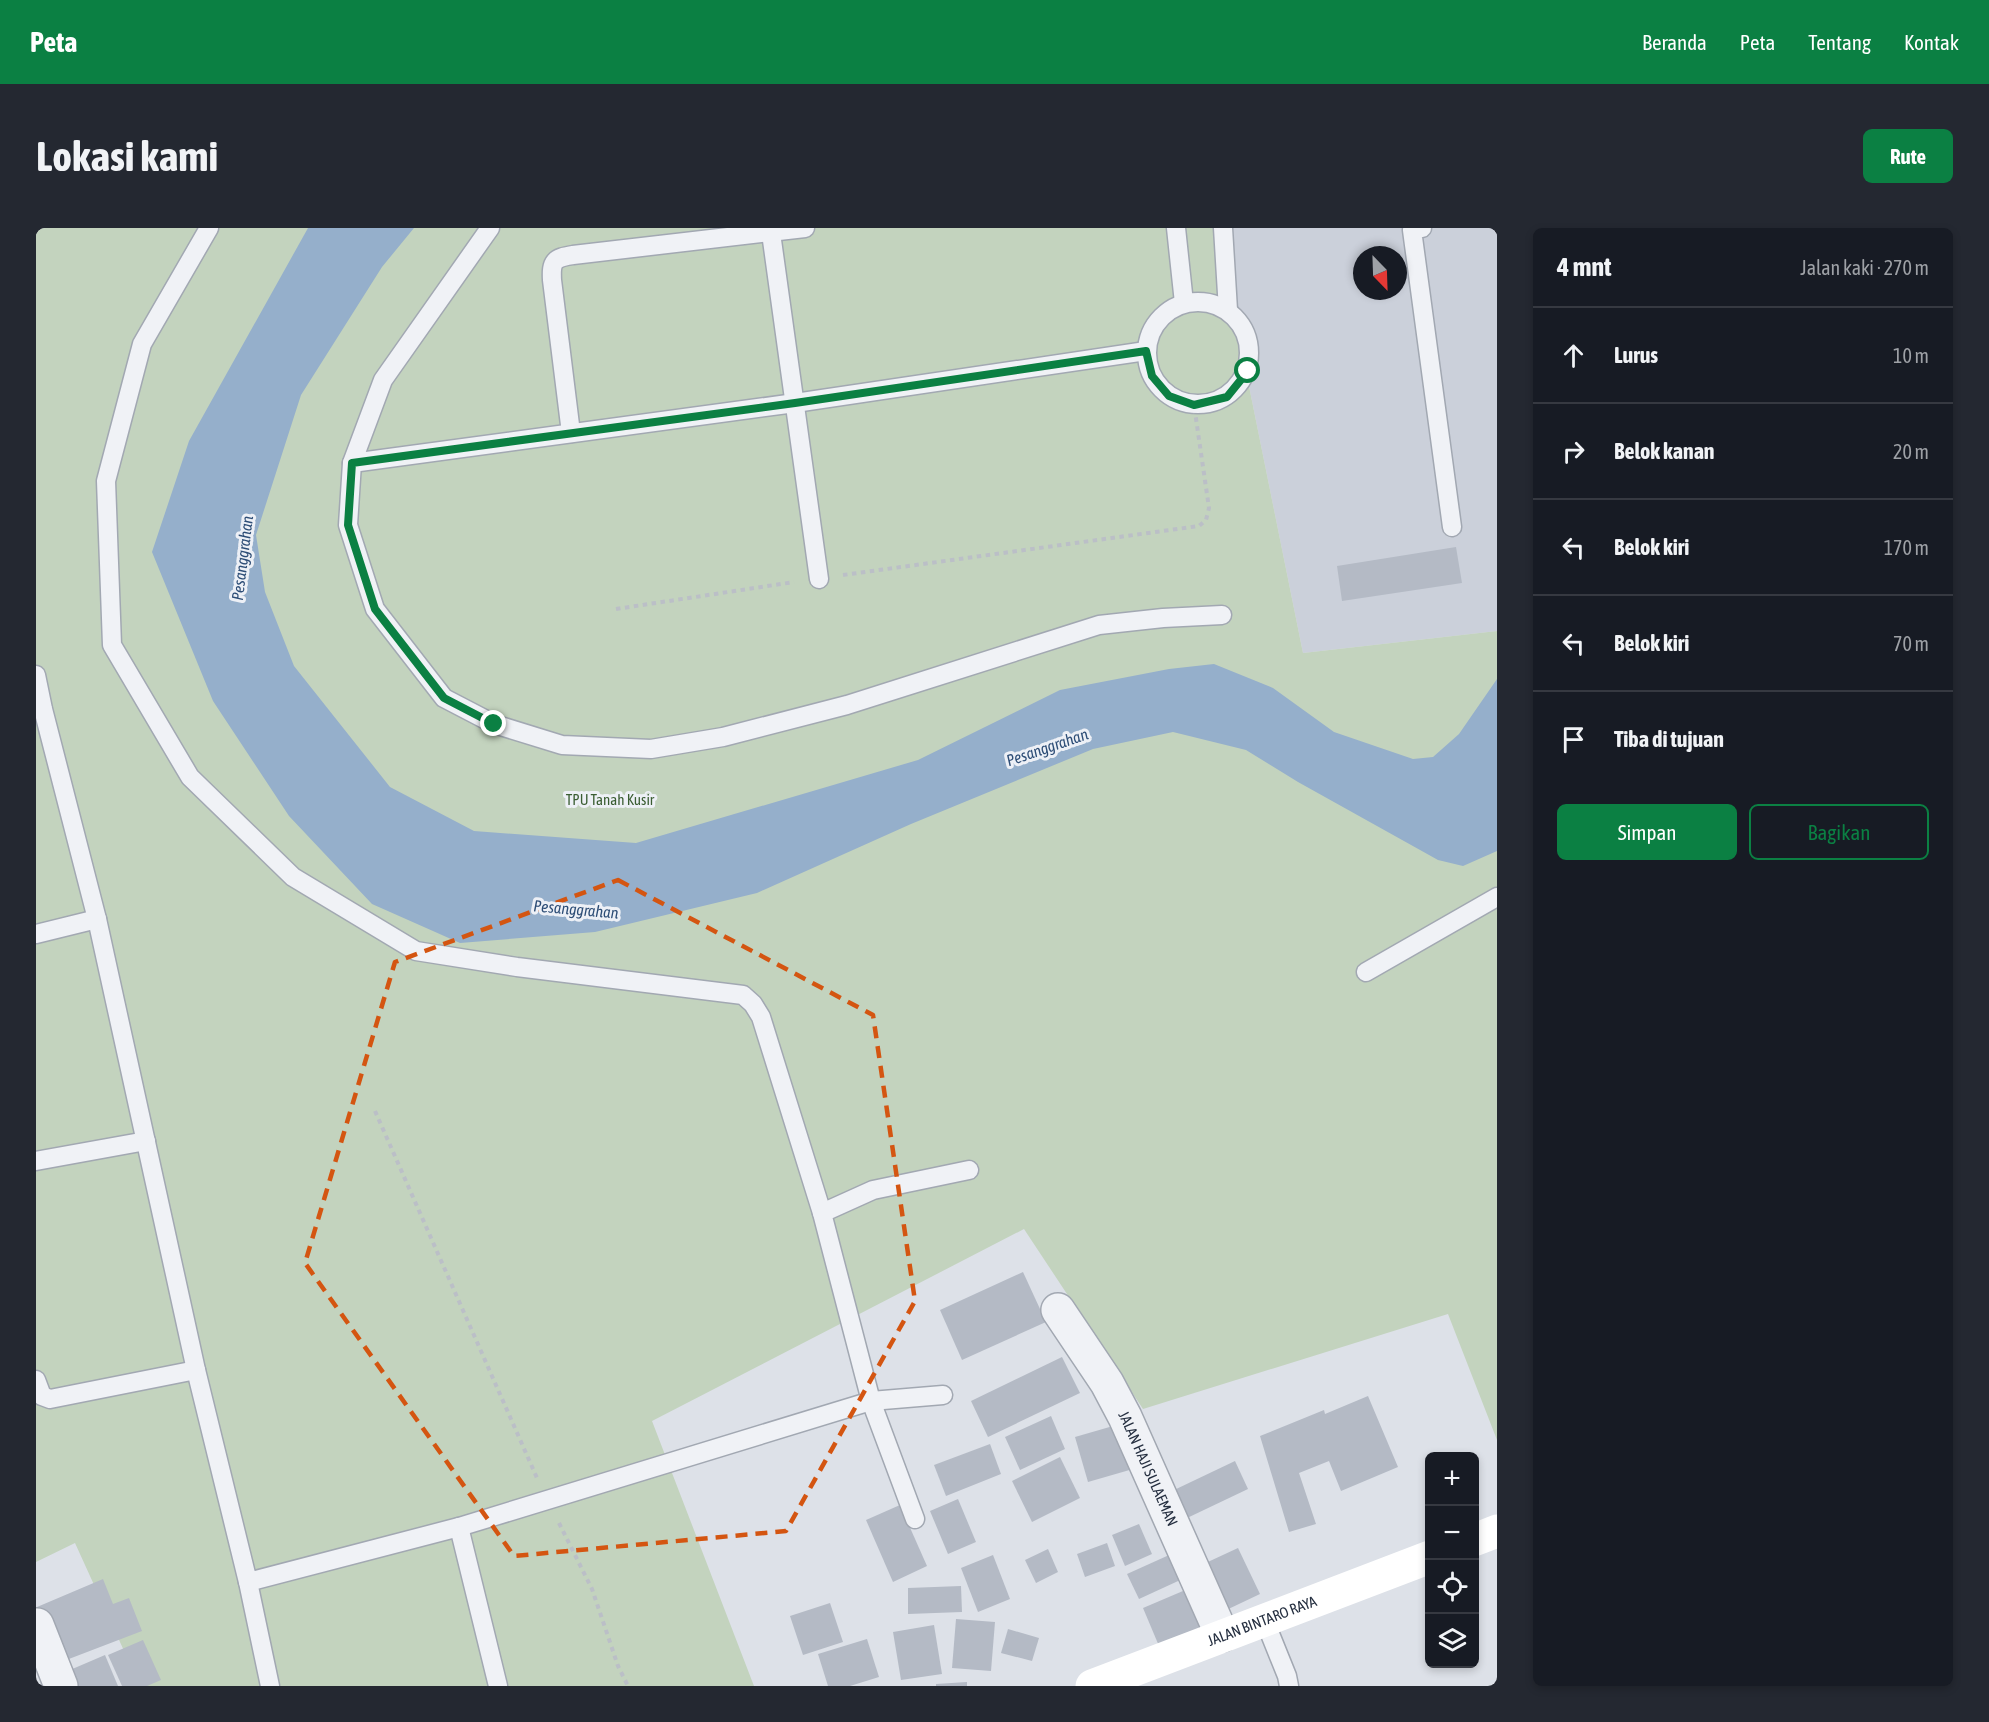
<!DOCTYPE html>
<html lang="id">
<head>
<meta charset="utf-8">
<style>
  body { margin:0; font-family:"Asap Condensed",sans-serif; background:#242831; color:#f1f3f6 }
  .controls { position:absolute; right:18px; bottom:18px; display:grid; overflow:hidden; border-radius:9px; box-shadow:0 3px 9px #0003 }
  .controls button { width:54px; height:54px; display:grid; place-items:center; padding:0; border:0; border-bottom:2px solid #363941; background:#171b24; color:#f1f3f6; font:30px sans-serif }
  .compass { position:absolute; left:1317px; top:18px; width:54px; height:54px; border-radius:50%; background:#171b24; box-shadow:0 3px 9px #0003; rotate:157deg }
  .stop { position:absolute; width:18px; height:18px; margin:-14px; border:4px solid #0b8043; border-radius:50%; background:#fff }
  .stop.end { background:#0b8043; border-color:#fff; box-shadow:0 2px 6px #0008 }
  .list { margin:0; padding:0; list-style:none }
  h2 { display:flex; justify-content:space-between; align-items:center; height:78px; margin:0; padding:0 24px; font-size:26px }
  h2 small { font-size:20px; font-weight:400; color:#9ea1a6 }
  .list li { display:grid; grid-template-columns:39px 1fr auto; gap:18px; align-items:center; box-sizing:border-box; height:96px; padding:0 24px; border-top:2px solid #363941 }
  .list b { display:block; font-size:22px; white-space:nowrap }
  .list em { font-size:20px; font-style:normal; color:#9ea1a6 }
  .actions { display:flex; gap:12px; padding:18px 24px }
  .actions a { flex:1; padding:14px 0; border:2px solid #0b8043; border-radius:9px; text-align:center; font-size:21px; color:#0b8043 }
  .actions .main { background:#0b8043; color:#fff }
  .icon { flex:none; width:33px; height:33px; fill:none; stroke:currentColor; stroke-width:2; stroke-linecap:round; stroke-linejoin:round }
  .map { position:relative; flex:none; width:1461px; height:1458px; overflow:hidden; border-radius:9px }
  header { display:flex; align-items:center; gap:36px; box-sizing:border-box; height:84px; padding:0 30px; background:#0b8043; color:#fff }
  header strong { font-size:28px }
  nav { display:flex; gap:33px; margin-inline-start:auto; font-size:21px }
  .intro { display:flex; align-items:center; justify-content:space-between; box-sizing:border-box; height:144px; padding:0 36px }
  h1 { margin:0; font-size:42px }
  .button { padding:15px 27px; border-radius:9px; background:#0b8043; color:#fff; font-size:21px; font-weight:700 }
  main { display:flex; gap:36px; padding:0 36px }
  aside { flex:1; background:#171b24; border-radius:9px; box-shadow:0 3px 9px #0003 }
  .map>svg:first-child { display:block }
</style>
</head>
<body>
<header>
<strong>Peta</strong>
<nav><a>Beranda</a><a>Peta</a><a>Tentang</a><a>Kontak</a></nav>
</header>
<div class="intro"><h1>Lokasi kami</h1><a class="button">Rute</a></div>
<main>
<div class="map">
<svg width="1461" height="1458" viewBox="0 0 1461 1458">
  <rect width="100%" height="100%" fill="#dde1e8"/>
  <!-- built -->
  <path fill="#cbd0da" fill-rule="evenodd" d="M1181 0H1461V403L1267 425ZM1326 27H1362V63H1326Z"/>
  <!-- green -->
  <polygon fill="#c3d3be" points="0,0 1181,0 1267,425 1461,403 1461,1212 1412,1086 1107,1181 988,1001 616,1193 718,1458 104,1458 39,1315 0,1334"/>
  <!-- water -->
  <polygon fill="#95afcb" points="272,0 378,0 346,39 265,167 220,307 229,364 258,438 354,559 438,603 600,615 882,532 1024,462 1133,441 1178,436 1237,460 1298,504 1377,531 1397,529 1423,506 1461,451 1461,623 1427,638 1402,632 1262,554 1210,522 1137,504 1057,521 875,596 721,665 559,704 424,715 336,676 253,588 177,473 116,324 153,213"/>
  <!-- building -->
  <g fill="#b4bac5">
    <polygon points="1420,319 1426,355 1306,373 1301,338"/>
    <polygon points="987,1044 1010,1094 926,1132 904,1082"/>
    <polygon points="1026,1129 1044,1165 952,1209 935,1173"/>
    <polygon points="1332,1168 1362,1239 1305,1263 1293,1233 1263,1245 1280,1296 1253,1304 1224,1208 1288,1182 1289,1186"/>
    <polygon points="1015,1188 1029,1221 984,1242 969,1209"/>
    <polygon points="1084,1196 1097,1241 1052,1254 1039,1209"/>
    <polygon points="954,1216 965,1246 910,1268 898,1237"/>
    <polygon points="1024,1229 1044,1270 996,1294 976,1253"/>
    <polygon points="1199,1233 1212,1261 1149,1291 1136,1263"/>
    <polygon points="922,1271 940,1314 912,1326 894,1283"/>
    <polygon points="864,1277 891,1338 857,1354 830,1292"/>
    <polygon points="1103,1296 1116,1326 1089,1338 1076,1307"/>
    <polygon points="1071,1315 1079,1338 1049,1349 1041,1326"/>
    <polygon points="1202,1320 1224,1366 1184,1385 1161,1339"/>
    <polygon points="1012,1321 1022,1344 1000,1355 989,1332"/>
    <polygon points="1142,1323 1153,1348 1103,1371 1091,1346"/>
    <polygon points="957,1327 974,1371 942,1384 925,1340"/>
    <polygon points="67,1351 77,1376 93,1370 106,1403 25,1434 1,1379"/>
    <polygon points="925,1358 926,1384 872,1386 872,1360"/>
    <polygon points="1154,1360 1170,1398 1123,1418 1107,1380"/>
    <polygon points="794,1375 807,1414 767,1427 754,1388"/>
    <polygon points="920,1391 959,1394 955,1443 916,1440"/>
    <polygon points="898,1397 906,1446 865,1452 857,1404"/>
    <polygon points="972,1401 1003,1410 996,1433 965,1425"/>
    <polygon points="831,1411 843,1449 814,1458 792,1458 782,1426"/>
    <polygon points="107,1412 125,1452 111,1458 86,1458 72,1427"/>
    <polygon points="69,1427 82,1458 33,1458 27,1445"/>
    <polygon points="931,1454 931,1458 900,1458 900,1456"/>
  </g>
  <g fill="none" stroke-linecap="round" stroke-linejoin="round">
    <!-- lane casing -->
    <g stroke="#a2a8b2" stroke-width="21">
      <g id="lane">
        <polyline points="173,0 106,116 70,253 76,417 154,549 257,649 380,723 481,739 707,767 717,776 725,789 786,985"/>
        <polyline points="454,0 347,152 316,235 759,175 1110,123"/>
        <polyline points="1140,0 1148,75"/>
        <polyline points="1187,0 1192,82"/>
        <polyline points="1386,0 1376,2 1416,299"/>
        <polyline points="735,5 783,351"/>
        <circle cx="1162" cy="125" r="51"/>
        <path d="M535 205 516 52C515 33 518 30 537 27L769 0"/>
        <polyline points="316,235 312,297 339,381 408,470 458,496 526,517 615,521 687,509 811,477 1063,397 1127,390 1186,387"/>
        <polyline points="0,447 7,481 61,691 160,1142 212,1354 234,1458"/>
        <polyline points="0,706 61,691"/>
        <polyline points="1330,744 1461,669"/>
        <polyline points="0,933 110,913"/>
        <polyline points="0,1152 6,1168 14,1171 160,1142"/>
        <polyline points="879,1291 835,1173 786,985 837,962 933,942"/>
        <polyline points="423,1299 462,1458"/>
        <polyline points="212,1354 423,1299 835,1173 907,1167"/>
        <polyline points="1228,1391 1251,1448 1253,1458"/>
      </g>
    </g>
    <!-- street casing -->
    <g stroke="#a2a8b2" stroke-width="36">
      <g id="street">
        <path id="s1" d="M1022 1082 1071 1155 1089 1189 1186 1407"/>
        <polyline points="1,1397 25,1458"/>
      </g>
    </g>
    <!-- path -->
    <g stroke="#bbbfc7" stroke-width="4" stroke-dasharray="4.5 4.5" stroke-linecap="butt">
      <polyline points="807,347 1163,298 1170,292 1173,280 1158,177"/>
      <polyline points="580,381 758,354"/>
      <polyline points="339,883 501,1250"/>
      <polyline points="523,1295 556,1361 582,1438 592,1458"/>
    </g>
    <!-- lane -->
    <use href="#lane" stroke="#f0f2f6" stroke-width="18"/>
    <!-- street -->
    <use href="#street" stroke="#f0f2f6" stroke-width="33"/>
    <!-- secondary -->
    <g stroke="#fff" stroke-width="33">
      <polyline points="1438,1312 1461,1303"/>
      <path id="s2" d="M1056 1458 1394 1329"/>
    </g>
  </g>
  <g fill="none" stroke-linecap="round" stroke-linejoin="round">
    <!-- route -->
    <polyline stroke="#0b8043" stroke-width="8" points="458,496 408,470 339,381 312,297 316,235 759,175 1110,123 1116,148 1133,168 1158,177 1191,169 1212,143"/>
  </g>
  <!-- marked area -->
  <path fill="none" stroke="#d45511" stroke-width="4.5" stroke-dasharray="12 8" stroke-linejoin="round" d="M582 652 837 787 879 1073 750 1303 478 1328 269 1035 359 734Z"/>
  <g text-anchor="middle" stroke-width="6" stroke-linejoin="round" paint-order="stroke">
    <!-- park labels -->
    <g font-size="15" fill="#3a5d32" stroke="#edf0f6">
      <text x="574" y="577">TPU Tanah Kusir</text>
    </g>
    <!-- street labels -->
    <g font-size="15" fill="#252f40" stroke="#edf0f6">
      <text dy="5" stroke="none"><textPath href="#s1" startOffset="183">JALAN HAJI SULAEMAN</textPath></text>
      <text dy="5" stroke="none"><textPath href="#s2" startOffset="182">JALAN BINTARO RAYA</textPath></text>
    </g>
    <!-- water labels -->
    <g font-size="16" font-style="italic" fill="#2d4d76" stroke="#edf0f6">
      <text transform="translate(206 330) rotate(-83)" y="6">Pesanggrahan</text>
      <text transform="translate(1011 519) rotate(-19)" y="6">Pesanggrahan</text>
      <text transform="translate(540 681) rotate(5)" y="6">Pesanggrahan</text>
    </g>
  </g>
</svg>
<div class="controls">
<button>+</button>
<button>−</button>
<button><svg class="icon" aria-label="locate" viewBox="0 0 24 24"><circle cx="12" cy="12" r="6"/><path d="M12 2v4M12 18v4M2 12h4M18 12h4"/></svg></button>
<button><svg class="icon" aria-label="layers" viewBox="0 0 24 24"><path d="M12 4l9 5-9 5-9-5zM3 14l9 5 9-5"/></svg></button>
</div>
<svg class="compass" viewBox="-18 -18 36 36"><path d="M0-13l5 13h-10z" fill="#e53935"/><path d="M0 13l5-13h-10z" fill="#9ea1a6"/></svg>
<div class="stop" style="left:1212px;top:143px"></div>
<div class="stop end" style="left:458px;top:496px"></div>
</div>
<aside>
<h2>4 mnt<small>Jalan kaki · 270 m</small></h2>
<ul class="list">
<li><svg class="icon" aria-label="ahead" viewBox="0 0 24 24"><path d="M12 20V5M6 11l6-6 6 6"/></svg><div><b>Lurus</b></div><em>10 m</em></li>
<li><svg class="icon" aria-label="right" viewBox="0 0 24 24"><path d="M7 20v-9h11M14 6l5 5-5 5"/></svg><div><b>Belok kanan</b></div><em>20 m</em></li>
<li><svg class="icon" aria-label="left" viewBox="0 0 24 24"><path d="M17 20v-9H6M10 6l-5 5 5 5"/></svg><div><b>Belok kiri</b></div><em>170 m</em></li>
<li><svg class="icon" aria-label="left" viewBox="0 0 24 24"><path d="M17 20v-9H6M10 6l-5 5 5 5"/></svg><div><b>Belok kiri</b></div><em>70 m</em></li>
<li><svg class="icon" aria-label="arrive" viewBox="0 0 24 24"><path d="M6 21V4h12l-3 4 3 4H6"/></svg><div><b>Tiba di tujuan</b></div></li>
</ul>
<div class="actions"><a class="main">Simpan</a><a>Bagikan</a></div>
</aside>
</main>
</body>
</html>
